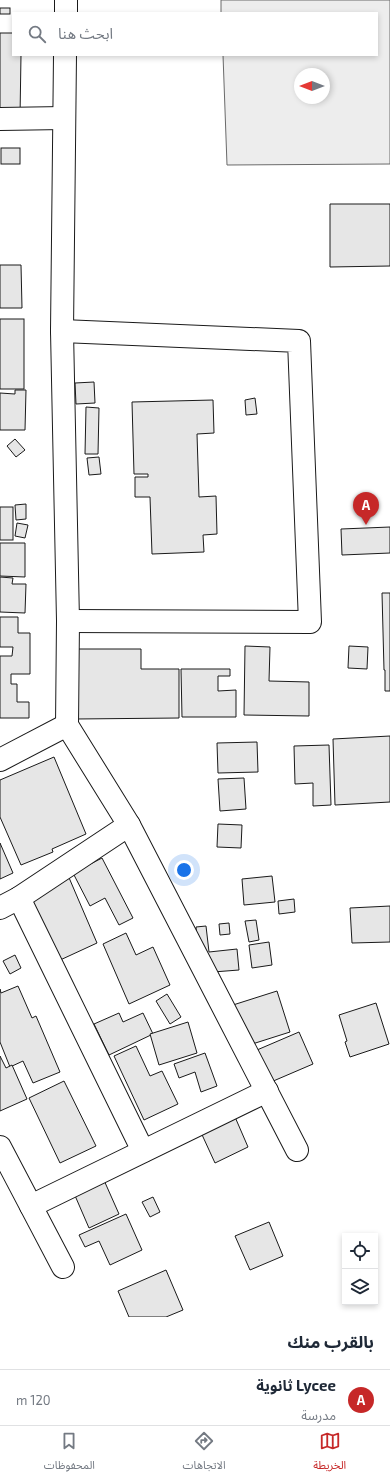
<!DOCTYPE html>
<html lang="ar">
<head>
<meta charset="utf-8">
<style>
  body { margin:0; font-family:"Exo 2","Noto Sans Arabic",sans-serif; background:#f2f2f3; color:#1f2937; direction:rtl }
  .controls { position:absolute; right:12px; bottom:12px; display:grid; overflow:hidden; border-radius:0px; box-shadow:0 2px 6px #0003 }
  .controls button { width:36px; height:36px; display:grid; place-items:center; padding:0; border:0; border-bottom:1px solid #e0e1e3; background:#fff; color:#1f2937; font:20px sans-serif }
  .compass { position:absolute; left:294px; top:68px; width:36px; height:36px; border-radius:50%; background:#fff; box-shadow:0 2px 6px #0003; rotate:270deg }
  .you { position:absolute; left:184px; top:870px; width:14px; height:14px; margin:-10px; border:3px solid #fff; border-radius:50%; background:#1a73e8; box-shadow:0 0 0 6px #1a73e833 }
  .badge { display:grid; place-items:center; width:26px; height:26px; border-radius:50%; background:#c62828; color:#fff; font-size:13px; font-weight:700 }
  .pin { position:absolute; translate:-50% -33px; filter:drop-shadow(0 1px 2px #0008) }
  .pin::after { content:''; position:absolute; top:21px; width:14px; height:12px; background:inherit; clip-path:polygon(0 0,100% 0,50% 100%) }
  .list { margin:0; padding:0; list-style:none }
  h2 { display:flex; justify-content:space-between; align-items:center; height:52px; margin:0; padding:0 16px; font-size:17px }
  h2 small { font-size:13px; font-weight:400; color:#747a83 }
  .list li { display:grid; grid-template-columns:26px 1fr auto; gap:12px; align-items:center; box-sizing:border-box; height:56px; padding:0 16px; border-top:1px solid #e0e1e3 }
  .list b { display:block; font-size:15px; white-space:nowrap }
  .list p { margin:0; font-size:13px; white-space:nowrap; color:#747a83 }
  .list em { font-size:13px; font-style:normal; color:#747a83 }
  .icon { flex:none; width:22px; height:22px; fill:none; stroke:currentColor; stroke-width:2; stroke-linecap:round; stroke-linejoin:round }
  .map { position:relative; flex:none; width:390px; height:1317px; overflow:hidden; direction:ltr }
  .search { position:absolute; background:#fff; box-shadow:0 2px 6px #0003; left:12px; right:12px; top:12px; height:44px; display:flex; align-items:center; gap:10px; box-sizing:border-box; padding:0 14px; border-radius:0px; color:#747a83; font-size:15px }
  .sheet { height:108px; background:#fff }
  nav { display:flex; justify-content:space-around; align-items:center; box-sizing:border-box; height:56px; border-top:1px solid #e0e1e3; background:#fff; font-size:11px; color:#747a83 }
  nav a { display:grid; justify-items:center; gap:2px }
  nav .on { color:#c62828 }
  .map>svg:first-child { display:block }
</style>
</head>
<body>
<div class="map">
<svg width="390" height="1317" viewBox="0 0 390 1317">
  <rect width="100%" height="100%" fill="#fff"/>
  <!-- built -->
  <path fill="#ededed" stroke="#6a6a6a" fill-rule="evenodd" d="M221 0H390V164L227 165 223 55H377V13H221ZM300 74H324V98H300Z"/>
  <!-- building -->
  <g fill="#e6e6e6" stroke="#1a1a1a">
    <rect x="0" y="8" width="10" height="6"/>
    <polygon points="0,33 13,33 13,55 21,55 20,117 0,117"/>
    <rect x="1" y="148" width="19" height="16"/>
    <polygon points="330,204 390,204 390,266 330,267"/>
    <polygon points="0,265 21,265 22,308 0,308"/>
    <rect x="0" y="319" width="24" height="70"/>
    <polygon points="94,382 95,403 76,404 75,383"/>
    <polygon points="15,390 26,390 25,430 0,430 0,393 15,394"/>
    <polygon points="255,398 257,414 246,415 245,400"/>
    <polygon points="213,400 214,433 197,434 199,497 216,496 217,534 203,535 204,552 152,554 150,497 135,497 135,477 148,477 148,474 134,474 132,402"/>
    <polygon points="86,407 99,408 98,454 85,454"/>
    <polygon points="15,439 25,450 16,457 7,446"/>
    <polygon points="99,457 101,474 89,475 87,458"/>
    <polygon points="26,504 26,519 16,520 15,505"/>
    <rect x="0" y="507" width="13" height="33"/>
    <polygon points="17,523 28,525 25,538 15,536"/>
    <polygon points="390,527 390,553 342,555 341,529"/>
    <polygon points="0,543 25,543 25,577 0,576"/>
    <polygon points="0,577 13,578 12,584 26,584 25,613 0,612"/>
    <polygon points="382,593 390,593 390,691 385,691 385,670 384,670"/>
    <polygon points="0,617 18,617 18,633 30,633 30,674 11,674 11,684 17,684 17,702 29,702 29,718 0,718 0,656 12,656 13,647 0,647"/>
    <polygon points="245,646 270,647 269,681 309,682 309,716 244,715"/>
    <polygon points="349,646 368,647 367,669 348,668"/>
    <polygon points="75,649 141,649 141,669 179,669 179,718 75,719"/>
    <polygon points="181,669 230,669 230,676 218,676 218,691 236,690 236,717 182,717"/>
    <polygon points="390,736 390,802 335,805 333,739"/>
    <polygon points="257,742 258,772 218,773 217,743"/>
    <polygon points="329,745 331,805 313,806 313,783 295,784 294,746"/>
    <polygon points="54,757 86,834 52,849 53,852 21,865 0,817 0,780"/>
    <polygon points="244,778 246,809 220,811 218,779"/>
    <polygon points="218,824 242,825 241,848 217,847"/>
    <polygon points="0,843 13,873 0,879"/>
    <polygon points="102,858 133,918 119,925 105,898 90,906 73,873"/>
    <polygon points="67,873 97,943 58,961 28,891"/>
    <polygon points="272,876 275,902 244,905 242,879"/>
    <polygon points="294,899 295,912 279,914 278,901"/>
    <polygon points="390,906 390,942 352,943 350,908"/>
    <polygon points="256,920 259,940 249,942 245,921"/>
    <polygon points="229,923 230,934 220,935 219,924"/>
    <polygon points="206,926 209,952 237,949 239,970 200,973 196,927"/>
    <polygon points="126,933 136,955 153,947 170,985 129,1004 103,944"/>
    <polygon points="269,942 272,965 252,968 249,945"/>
    <polygon points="15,955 21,968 10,974 3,961"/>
    <polygon points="18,986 32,1018 36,1016 60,1072 33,1083 23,1061 10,1067 0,1042 0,989 1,993"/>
    <polygon points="277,991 290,1032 246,1046 233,1005"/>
    <polygon points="167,994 181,1017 170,1024 156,1001"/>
    <polygon points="376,1003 389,1044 350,1057 345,1042 347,1041 339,1015"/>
    <polygon points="119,1013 123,1022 143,1013 153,1034 109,1055 94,1024"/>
    <polygon points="188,1022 197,1053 159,1065 150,1034"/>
    <polygon points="299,1032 313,1064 264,1085 250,1053"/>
    <polygon points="136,1046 150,1076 162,1071 178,1104 144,1120 114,1056"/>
    <polygon points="205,1053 217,1086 201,1092 195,1072 179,1078 174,1064"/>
    <polygon points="0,1056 6,1068 12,1065 27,1099 0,1111"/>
    <polygon points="64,1081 96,1146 60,1163 29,1098"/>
    <polygon points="232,1110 248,1147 215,1163 198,1126"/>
    <polygon points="103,1178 119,1214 89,1228 73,1191"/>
    <polygon points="153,1197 160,1212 150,1217 142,1202"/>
    <polygon points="126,1214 142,1250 110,1265 99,1241 85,1247 79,1235"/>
    <polygon points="269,1222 283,1256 250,1270 235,1236"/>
    <polygon points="166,1270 183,1310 166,1317 129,1317 118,1291"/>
  </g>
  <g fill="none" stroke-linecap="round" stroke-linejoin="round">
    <!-- minor casing -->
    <g stroke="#1a1a1a" stroke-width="24">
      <g id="minor">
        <polyline points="66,13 66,0"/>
        <polyline points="65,55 62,331 68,621 67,725 129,825 297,1150"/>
        <polyline points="0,119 64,118"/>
        <polyline points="62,331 299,341 310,622 68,621"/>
        <polyline points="0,760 67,725"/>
        <polyline points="19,898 143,1151"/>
        <polyline points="0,908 19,898 129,825"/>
        <polyline points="0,1147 63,1267"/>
        <polyline points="31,1206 267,1091"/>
      </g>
    </g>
    <!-- minor -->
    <use href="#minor" stroke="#fff" stroke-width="22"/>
  </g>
</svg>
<div class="controls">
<button><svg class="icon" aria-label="locate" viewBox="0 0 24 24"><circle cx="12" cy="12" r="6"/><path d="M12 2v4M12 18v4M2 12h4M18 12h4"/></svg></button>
<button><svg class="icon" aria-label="layers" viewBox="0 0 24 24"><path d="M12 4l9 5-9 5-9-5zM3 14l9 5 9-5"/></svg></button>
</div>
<svg class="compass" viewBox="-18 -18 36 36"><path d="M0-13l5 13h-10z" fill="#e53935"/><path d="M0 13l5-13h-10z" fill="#747a83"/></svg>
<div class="you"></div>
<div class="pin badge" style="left:366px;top:525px">A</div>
<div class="search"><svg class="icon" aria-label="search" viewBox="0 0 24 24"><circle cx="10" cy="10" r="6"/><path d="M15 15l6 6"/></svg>ابحث هنا</div>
</div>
<section class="sheet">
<h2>بالقرب منك<small></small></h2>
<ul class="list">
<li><span class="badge">A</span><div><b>Lycee ثانوية</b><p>مدرسة</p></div><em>120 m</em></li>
</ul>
</section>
<nav>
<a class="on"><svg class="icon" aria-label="map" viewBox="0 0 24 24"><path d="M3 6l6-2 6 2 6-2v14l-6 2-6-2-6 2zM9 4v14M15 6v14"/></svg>الخريطة</a>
<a><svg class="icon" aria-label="directions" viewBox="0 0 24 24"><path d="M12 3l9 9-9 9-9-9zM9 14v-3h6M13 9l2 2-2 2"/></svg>الاتجاهات</a>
<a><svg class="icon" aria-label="saved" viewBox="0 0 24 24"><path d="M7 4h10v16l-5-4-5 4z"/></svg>المحفوظات</a>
</nav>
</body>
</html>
